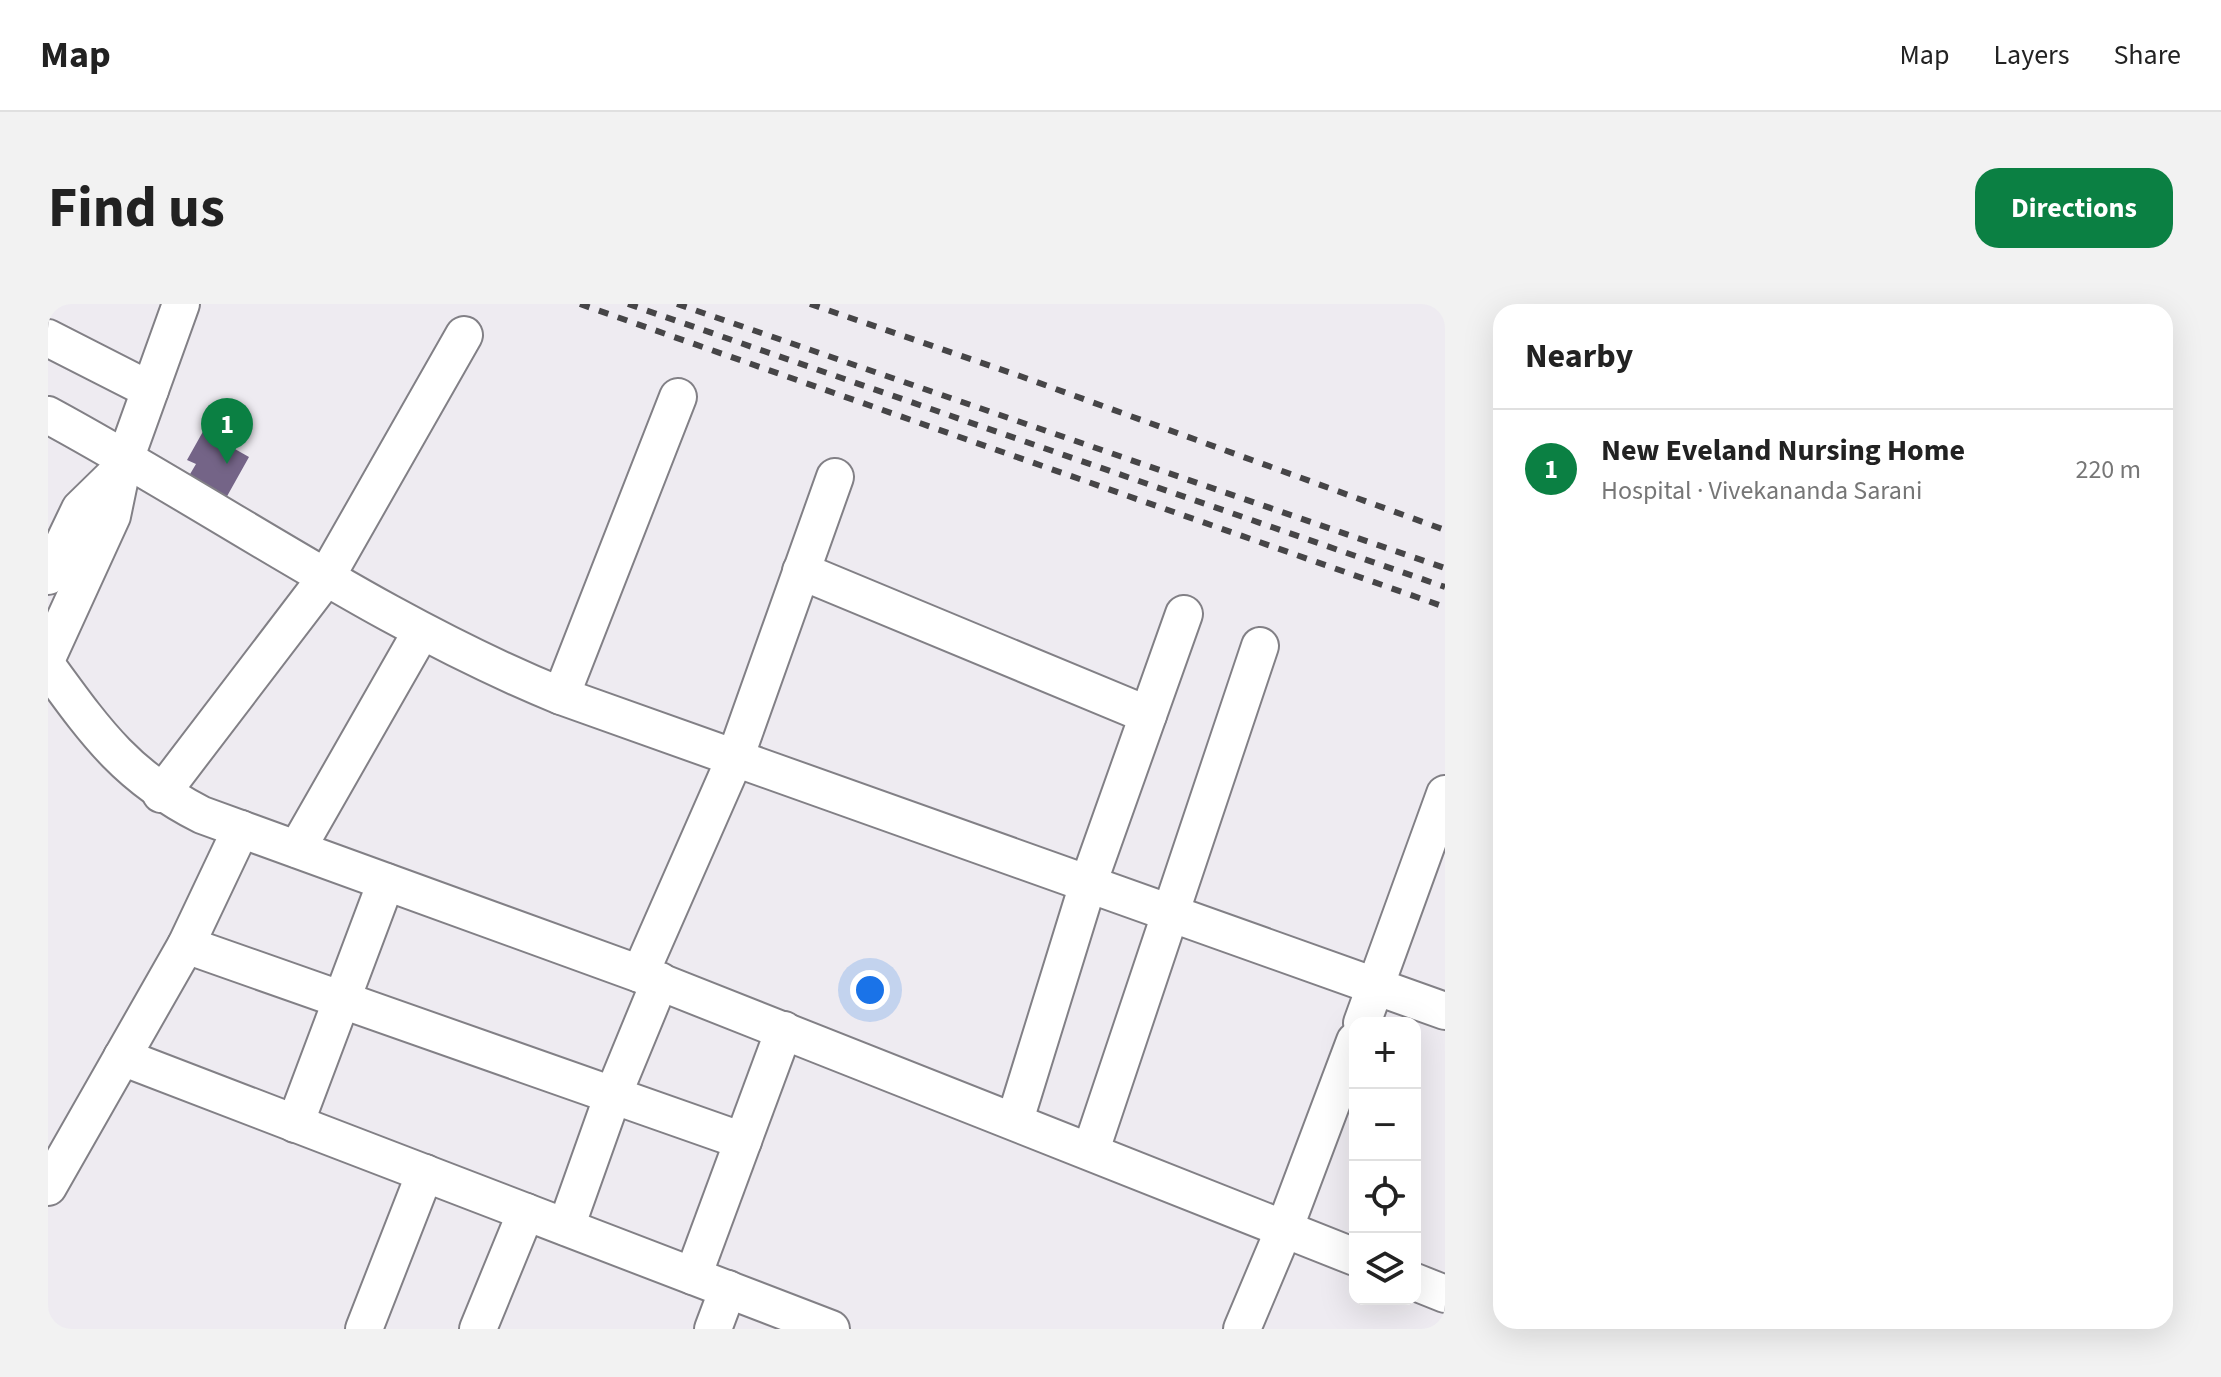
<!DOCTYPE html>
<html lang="en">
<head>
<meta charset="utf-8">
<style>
  body { margin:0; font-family:"Source Sans 3",sans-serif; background:#f2f2f2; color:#222 }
  .controls { position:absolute; right:24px; bottom:24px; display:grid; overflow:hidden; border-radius:16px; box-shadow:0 8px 32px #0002 }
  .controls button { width:72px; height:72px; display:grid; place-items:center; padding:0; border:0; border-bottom:2px solid #e0e0e0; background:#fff; color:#222; font:40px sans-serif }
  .you { position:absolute; left:822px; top:686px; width:28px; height:28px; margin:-20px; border:6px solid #fff; border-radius:50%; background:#1a73e8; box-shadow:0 0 0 12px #1a73e833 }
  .badge { display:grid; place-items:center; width:52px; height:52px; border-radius:50%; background:#0b8043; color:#fff; font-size:26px; font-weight:700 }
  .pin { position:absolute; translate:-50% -66px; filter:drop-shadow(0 2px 4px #0008) }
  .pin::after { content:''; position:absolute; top:42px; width:28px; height:24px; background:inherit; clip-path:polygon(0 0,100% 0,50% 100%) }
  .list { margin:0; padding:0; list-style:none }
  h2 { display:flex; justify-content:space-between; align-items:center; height:104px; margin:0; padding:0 32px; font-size:34px }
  h2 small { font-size:26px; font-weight:400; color:#767676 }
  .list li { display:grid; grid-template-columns:52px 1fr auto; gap:24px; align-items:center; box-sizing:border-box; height:120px; padding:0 32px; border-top:2px solid #e0e0e0 }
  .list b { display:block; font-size:30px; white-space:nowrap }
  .list p { margin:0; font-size:26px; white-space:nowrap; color:#767676 }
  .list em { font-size:26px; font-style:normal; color:#767676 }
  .icon { flex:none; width:44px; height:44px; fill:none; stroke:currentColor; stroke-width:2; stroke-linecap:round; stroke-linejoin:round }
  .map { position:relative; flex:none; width:1397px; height:1025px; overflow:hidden; border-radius:24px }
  header { display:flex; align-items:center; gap:48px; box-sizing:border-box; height:112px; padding:0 40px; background:#fff; border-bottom:2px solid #e0e0e0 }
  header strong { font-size:38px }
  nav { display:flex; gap:44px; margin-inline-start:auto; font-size:28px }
  .intro { display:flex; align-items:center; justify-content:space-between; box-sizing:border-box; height:192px; padding:0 48px }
  h1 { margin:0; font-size:56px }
  .button { padding:20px 36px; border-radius:24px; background:#0b8043; color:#fff; font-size:28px; font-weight:700 }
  main { display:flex; gap:48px; padding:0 48px }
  aside { flex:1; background:#fff; border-radius:24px; box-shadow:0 8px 32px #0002 }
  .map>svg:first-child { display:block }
</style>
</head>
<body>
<header>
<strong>Map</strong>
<nav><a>Map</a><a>Layers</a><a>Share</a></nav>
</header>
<div class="intro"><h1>Find us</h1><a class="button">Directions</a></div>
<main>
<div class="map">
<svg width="1397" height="1025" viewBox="0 0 1397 1025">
  <rect width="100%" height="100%" fill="#eeebf1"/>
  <!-- building -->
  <polygon fill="#746487" points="162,115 185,127 178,140 201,153 173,203 135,182 148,160 139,156"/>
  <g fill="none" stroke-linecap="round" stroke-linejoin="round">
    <!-- minor casing -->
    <g stroke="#828086" stroke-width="40">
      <g id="minor">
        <polyline points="0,34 102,86"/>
        <path d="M0 111C172 204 331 318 513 392L1397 707"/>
        <polyline points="753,267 1100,411"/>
        <polyline points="0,272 32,205 74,164"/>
        <polyline points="0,352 64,212 74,164 133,0"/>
        <path d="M0 363C48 429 79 473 154 511L592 670 1307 953"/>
        <polyline points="513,392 630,93"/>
        <polyline points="113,490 277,275 416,31"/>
        <polyline points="249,545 373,328"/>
        <polyline points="138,641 695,837"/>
        <polyline points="592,670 687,454 787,173"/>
        <polyline points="1314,719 1397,490"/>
        <polyline points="74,753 783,1025"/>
        <polyline points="967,816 1040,580 1136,310"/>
        <polyline points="247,820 338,578"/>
        <polyline points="1043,846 1212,342"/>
        <polyline points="0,883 138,641 193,525"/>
        <polyline points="518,923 565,791 612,677"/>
        <polyline points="645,972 736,726"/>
        <polyline points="1367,978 1397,990"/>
        <polyline points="316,1025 377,869"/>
        <polyline points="430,1025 478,908"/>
        <polyline points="665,1025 680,985"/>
        <polyline points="1194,1025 1237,923 1307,737"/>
      </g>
    </g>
    <!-- minor -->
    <use href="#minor" stroke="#fff" stroke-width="36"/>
    <!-- rail -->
    <g stroke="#464547" stroke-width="6" stroke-dasharray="10 10" stroke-linecap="butt">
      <polyline points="532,0 1397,303"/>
      <polyline points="580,0 1397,283"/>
      <polyline points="629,0 1397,264"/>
      <polyline points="762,0 972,72 1397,226"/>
    </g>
  </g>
</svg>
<div class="controls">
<button>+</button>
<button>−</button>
<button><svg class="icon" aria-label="locate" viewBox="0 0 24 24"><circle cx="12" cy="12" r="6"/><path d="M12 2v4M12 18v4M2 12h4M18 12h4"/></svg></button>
<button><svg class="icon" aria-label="layers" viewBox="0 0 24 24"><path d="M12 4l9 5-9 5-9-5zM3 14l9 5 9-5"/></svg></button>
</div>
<div class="you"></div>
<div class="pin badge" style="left:179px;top:160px">1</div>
</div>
<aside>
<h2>Nearby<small></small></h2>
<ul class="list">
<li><span class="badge">1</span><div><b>New Eveland Nursing Home</b><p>Hospital · Vivekananda Sarani</p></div><em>220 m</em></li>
</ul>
</aside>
</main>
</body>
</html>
